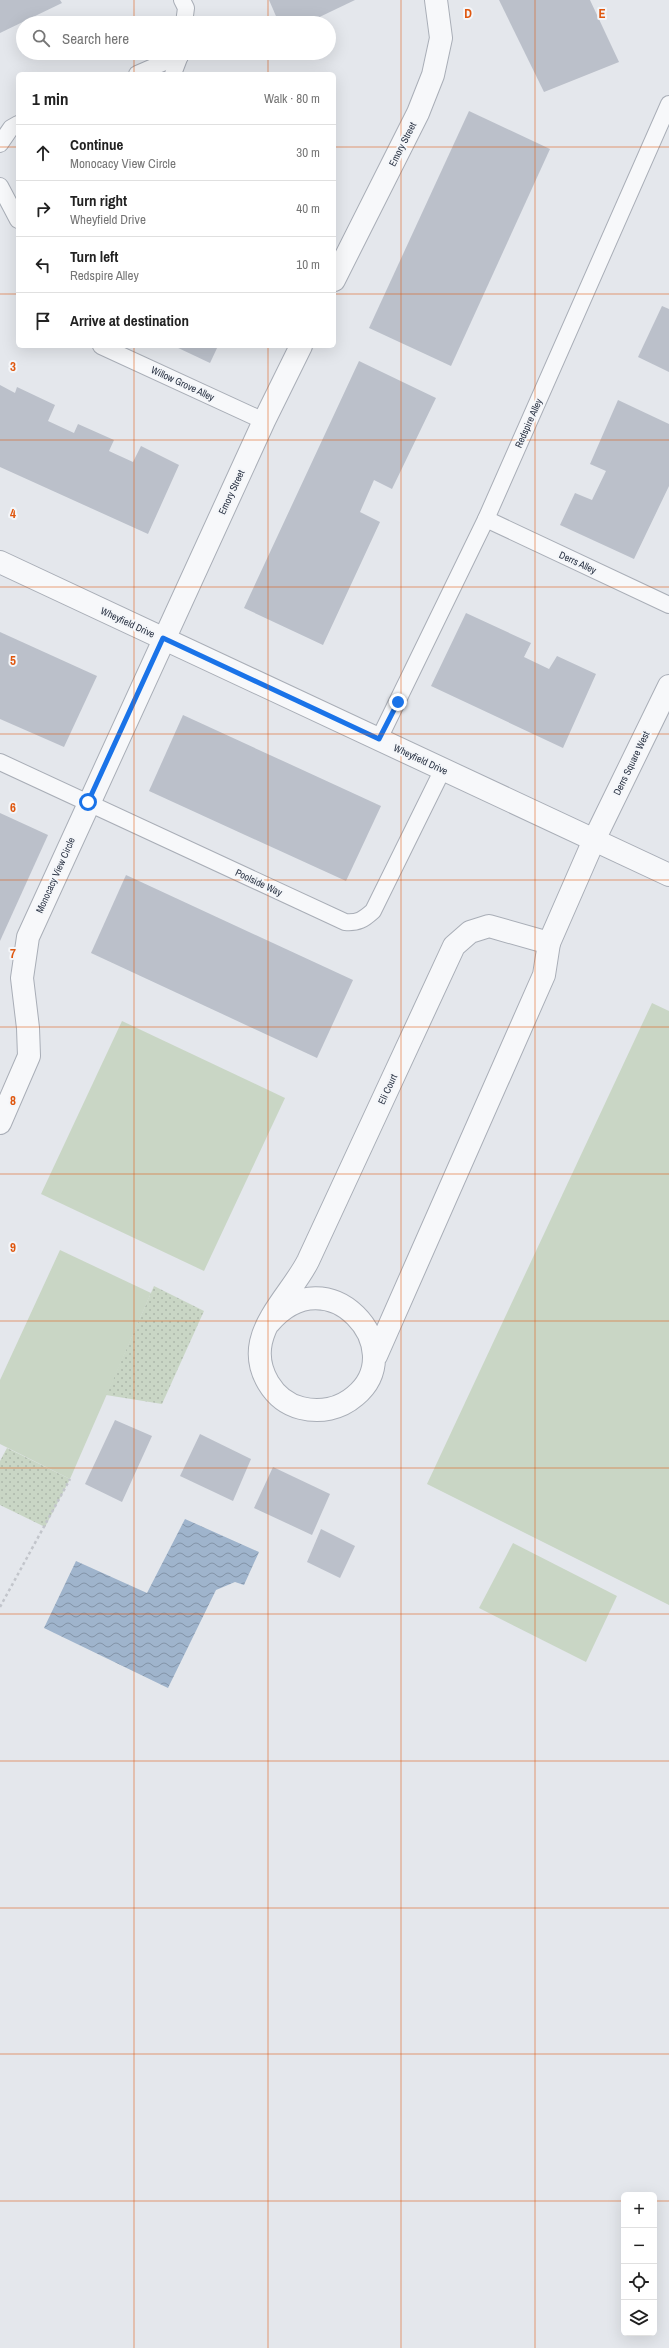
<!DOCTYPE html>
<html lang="en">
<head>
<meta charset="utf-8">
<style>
  body { margin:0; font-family:"Archivo Narrow",sans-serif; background:#f6f6f6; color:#222 }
  .controls { position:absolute; right:12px; bottom:12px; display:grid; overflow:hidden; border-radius:6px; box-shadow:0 4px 16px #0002 }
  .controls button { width:36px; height:36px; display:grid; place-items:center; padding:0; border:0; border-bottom:1px solid #e0e0e0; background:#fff; color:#222; font:20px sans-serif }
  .stop { position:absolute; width:12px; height:12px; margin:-9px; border:3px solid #1a73e8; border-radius:50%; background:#fff }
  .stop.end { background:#1a73e8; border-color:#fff; box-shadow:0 1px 4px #0008 }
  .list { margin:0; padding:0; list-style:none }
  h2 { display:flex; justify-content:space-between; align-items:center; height:52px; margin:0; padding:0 16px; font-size:17px }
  h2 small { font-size:13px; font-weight:400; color:#767676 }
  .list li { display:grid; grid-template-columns:26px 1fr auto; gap:12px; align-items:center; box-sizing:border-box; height:56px; padding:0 16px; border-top:1px solid #e0e0e0 }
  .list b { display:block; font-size:15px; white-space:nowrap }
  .list p { margin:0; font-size:13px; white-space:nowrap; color:#767676 }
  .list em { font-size:13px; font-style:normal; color:#767676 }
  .icon { flex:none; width:22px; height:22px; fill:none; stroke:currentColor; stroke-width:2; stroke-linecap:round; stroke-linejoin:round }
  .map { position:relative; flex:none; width:669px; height:2348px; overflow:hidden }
  .search { position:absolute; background:#fff; box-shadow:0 4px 16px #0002; left:16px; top:16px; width:320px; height:44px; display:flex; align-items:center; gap:10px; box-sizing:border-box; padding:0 14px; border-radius:22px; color:#767676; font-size:15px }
  .panel { position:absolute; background:#fff; box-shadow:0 4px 16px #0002; left:16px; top:72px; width:320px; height:276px; border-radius:6px }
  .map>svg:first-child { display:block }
</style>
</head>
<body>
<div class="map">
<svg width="669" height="2348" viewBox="0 0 669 2348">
  <defs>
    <pattern id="green-dots" width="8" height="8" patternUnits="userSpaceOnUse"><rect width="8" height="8" fill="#c9d6c5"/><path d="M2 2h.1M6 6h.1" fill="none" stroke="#adb8ab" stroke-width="1.8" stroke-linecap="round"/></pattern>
    <pattern id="water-waves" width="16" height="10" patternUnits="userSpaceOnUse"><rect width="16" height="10" fill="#9fb4cc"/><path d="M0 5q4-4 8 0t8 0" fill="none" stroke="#8293a7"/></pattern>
  </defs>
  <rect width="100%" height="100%" fill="#e4e7ec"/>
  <!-- green -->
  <g fill="url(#green-dots)">
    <polygon points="154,1286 204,1311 162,1404 106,1395"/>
    <polygon points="7,1448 70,1479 45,1527 0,1505 0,1461"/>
  </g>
  <!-- pitch -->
  <g fill="#c9d6c5">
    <polygon points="652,1003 669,1011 669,1605 427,1484"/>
    <polygon points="122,1021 285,1098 204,1271 41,1194"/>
    <polygon points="60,1250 151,1293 70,1479 0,1444 0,1380"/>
    <polygon points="513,1543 617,1596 586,1662 479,1608"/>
  </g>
  <!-- water -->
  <polygon fill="url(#water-waves)" points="185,1519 259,1552 244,1585 235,1582 216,1590 168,1688 44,1628 76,1561 147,1593"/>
  <!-- building -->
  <g fill="#bbc0ca">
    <polygon points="0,0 60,0 62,3 0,33"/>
    <polygon points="269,0 355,0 307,23 279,23"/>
    <polygon points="499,0 590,0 619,62 544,92"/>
    <polygon points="469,111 550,149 451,366 369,328"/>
    <polygon points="662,306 669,309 669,372 638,357"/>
    <polygon points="174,346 218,346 210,363"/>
    <polygon points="359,361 436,398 392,489 374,480 360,512 380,522 323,645 244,608"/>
    <polygon points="0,385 15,393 17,387 55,405 48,421 74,433 78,424 114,440 109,451 133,462 141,446 179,465 148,534 0,467"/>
    <polygon points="618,400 669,424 669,486 634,559 560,525 575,493 592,500 606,471 590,464"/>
    <polygon points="466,613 531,643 524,657 549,669 557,656 596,674 563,748 431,686"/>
    <polygon points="0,632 97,676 64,747 0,719"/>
    <polygon points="183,715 381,806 346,881 149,791"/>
    <polygon points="0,813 48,835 0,941"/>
    <polygon points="126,875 353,980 317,1058 91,953"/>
    <polygon points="115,1420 152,1436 122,1502 85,1484"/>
    <polygon points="200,1434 251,1459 233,1501 180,1476"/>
    <polygon points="273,1467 330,1494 312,1535 254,1508"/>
    <polygon points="321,1529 355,1546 340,1578 307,1562"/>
  </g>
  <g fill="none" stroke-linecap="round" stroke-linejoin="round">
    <!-- service casing -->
    <g stroke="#a9aeb7" stroke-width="18">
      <g id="service">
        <polyline points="182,0 186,8 184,23"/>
        <polyline points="137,74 181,55"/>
        <polyline points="173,74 181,53"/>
        <polyline points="0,144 11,128 18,124"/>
        <polyline points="0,186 18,220"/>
        <polyline points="101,346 264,421"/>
        <polyline points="486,519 669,605"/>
        <polyline points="379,739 486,519 669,104"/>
        <path d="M0 762 345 922C358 923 363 920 373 911L443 769"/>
      </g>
    </g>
    <!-- minor casing -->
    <g stroke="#a9aeb7" stroke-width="24">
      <g id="minor">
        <polyline points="334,280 418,113 433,75 441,38 436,0"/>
        <polyline points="0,562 669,875"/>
        <polyline points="549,943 594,840 669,686"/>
        <polyline points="0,1123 29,1056 28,1028 22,978 28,937 264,421 301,346"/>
        <path d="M269 1323C328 1253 412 1349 355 1396 340 1409 320 1413 301 1408 273 1401 255 1370 261 1342 267 1314 295 1287 308 1261 357 1156 405 1051 454 946L470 932 489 926 549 943 544 975 376 1356"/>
      </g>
    </g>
    <!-- path -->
    <polyline stroke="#c2c5cb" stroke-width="2.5" stroke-dasharray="3 3" stroke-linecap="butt" points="0,1607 70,1479"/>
    <!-- service -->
    <use href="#service" stroke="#f7f8fa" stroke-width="16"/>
    <!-- minor -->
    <use href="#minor" stroke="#f7f8fa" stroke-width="22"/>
  </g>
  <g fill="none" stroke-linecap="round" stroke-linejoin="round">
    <!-- route -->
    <polyline stroke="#1a73e8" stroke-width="5" points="88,802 163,638 379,739 398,702"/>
  </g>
  <!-- grid -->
  <path fill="none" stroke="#df570f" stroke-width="1" stroke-opacity="0.55" d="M134 0V23M268 0V23M401 0V2348M535 0V2348M134 53V74M268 53V74M0 147H18M334 147H669M0 294H18M334 294H669M134 346V2348M268 346V2348M0 440H669M0 587H669M0 734H669M0 880H669M0 1027H669M0 1174H669M0 1321H669M0 1468H669M0 1614H669M0 1761H669M0 1908H669M0 2054H669M0 2201H624M654 2201H669"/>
  <g text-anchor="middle" stroke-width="4" stroke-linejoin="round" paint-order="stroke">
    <!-- street labels -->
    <g font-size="10" fill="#2b3445" stroke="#f4f6f9">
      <text transform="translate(402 144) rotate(-63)" y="4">Emory Street</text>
      <text transform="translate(183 383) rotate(25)" y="4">Willow Grove Alley</text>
      <text transform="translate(528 423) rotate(-66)" y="4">Redspire Alley</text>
      <text transform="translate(231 492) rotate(-65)" y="4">Emory Street</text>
      <text transform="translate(578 562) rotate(25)" y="4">Derrs Alley</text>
      <text transform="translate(128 622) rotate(25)" y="4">Wheyfield Drive</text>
      <text transform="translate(421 759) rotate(25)" y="4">Wheyfield Drive</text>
      <text transform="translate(631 763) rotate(-64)" y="4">Derrs Square West</text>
      <text transform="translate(55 875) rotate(-66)" y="4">Monocacy View Circle</text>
      <text transform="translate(259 882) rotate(25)" y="4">Poolside Way</text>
      <text transform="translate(387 1089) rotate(-65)" y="4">Eli Court</text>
    </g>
  </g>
  <g font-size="13" text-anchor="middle" font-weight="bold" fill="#df570f" stroke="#f4f6f9" stroke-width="4" stroke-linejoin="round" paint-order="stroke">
    <text x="468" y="18">D</text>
    <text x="602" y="18">E</text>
    <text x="13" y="371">3</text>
    <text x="13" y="518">4</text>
    <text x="13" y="665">5</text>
    <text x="13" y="812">6</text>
    <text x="13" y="958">7</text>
    <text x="13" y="1105">8</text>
    <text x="13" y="1252">9</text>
  </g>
</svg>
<div class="controls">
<button>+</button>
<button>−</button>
<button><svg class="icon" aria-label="locate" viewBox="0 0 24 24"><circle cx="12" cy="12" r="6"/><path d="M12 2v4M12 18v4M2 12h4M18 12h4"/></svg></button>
<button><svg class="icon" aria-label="layers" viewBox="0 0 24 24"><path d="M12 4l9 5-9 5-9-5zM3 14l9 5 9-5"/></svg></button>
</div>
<div class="stop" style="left:88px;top:802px"></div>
<div class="stop end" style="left:398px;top:702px"></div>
<div class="search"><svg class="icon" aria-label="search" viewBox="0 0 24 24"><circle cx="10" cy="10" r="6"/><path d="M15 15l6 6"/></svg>Search here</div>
<section class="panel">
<h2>1 min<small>Walk · 80 m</small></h2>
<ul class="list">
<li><svg class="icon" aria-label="ahead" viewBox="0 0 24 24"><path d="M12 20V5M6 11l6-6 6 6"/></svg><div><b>Continue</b><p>Monocacy View Circle</p></div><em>30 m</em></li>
<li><svg class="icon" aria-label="right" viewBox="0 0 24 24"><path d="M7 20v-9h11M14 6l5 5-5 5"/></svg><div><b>Turn right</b><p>Wheyfield Drive</p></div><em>40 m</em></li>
<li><svg class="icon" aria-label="left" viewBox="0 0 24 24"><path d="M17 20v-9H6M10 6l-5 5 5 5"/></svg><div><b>Turn left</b><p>Redspire Alley</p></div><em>10 m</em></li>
<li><svg class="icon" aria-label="arrive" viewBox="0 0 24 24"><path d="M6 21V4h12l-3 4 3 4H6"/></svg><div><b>Arrive at destination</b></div></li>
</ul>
</section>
</div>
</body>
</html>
